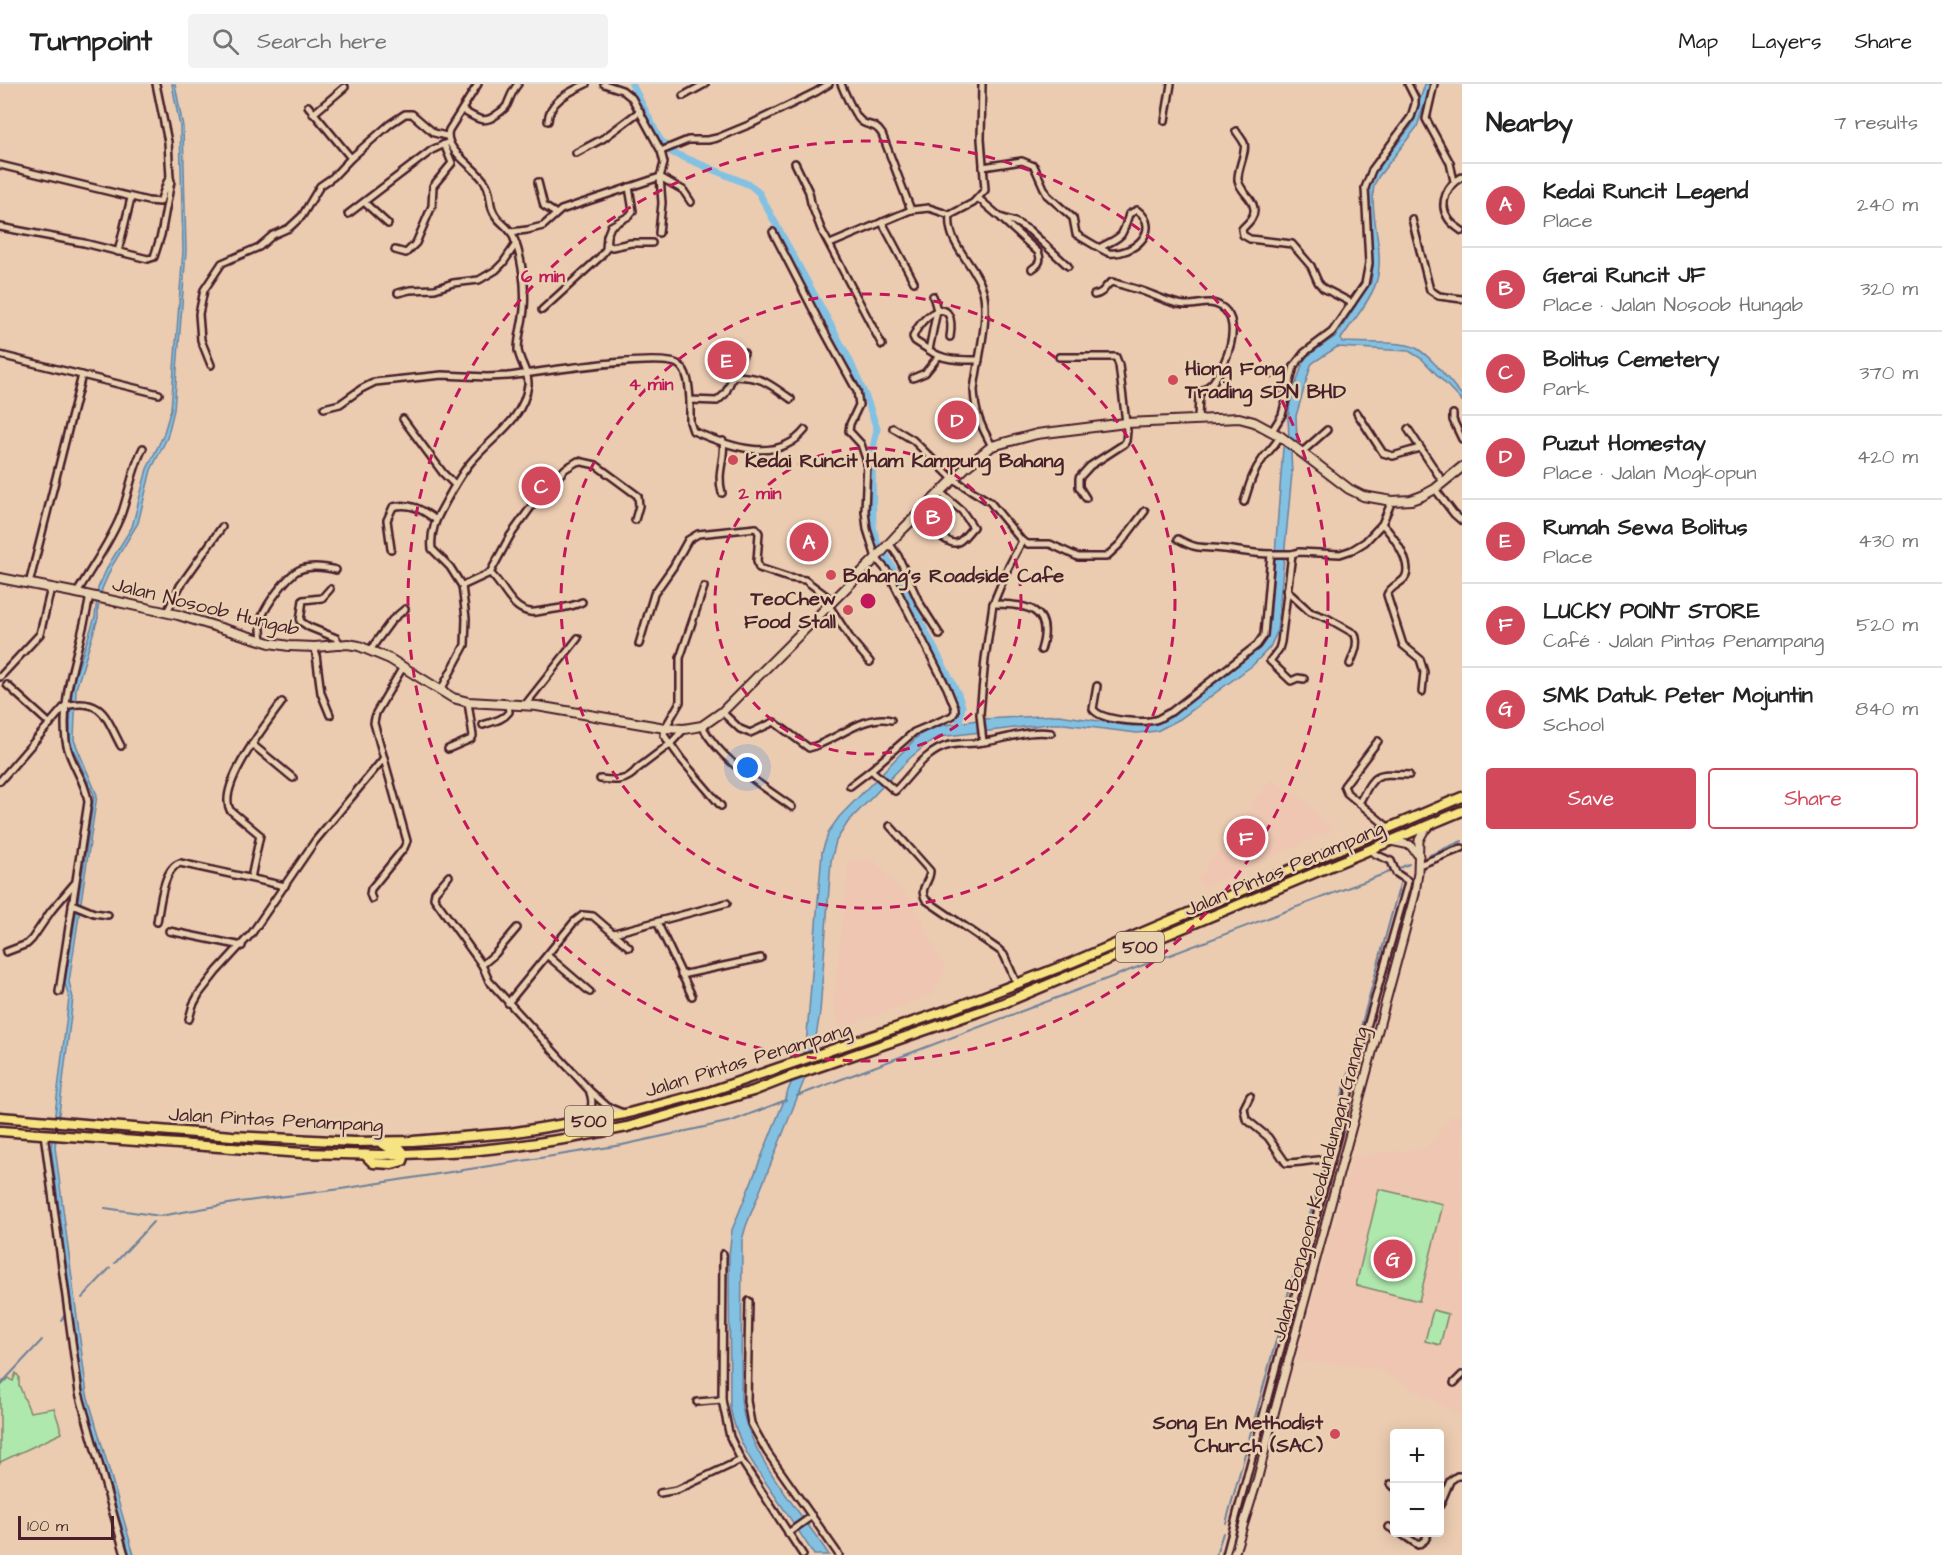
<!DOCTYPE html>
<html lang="en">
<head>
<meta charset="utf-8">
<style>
  body { margin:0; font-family:"Architects Daughter",sans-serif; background:#f2f2f2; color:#222 }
  .controls { position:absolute; right:18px; bottom:18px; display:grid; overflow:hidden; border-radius:6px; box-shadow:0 3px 15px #0003 }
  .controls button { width:54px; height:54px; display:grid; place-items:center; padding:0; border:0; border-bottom:2px solid #e0e0e0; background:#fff; color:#222; font:30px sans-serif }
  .scale { position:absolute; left:18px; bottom:15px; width:96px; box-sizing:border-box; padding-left:6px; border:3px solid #4a1f2b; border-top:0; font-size:16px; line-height:21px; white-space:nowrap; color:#4a1f2b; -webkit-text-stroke:4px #e8d1b1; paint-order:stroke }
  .you { position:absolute; left:748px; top:684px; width:21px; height:21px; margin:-15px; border:4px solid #fff; border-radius:50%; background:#1a73e8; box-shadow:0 0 0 9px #1a73e833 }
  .badge { display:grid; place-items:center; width:39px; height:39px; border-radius:50%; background:#d1495b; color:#fff; font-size:20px; font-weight:700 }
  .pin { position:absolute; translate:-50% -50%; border:3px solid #fff; box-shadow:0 2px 6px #0006 }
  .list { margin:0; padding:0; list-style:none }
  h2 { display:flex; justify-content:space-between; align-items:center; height:78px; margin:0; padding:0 24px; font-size:26px }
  h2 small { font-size:20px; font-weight:400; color:#767676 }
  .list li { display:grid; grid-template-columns:39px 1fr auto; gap:18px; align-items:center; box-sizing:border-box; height:84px; padding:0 24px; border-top:2px solid #e0e0e0 }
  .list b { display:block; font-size:22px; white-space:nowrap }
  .list p { margin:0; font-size:20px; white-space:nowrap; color:#767676 }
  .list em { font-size:20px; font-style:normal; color:#767676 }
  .actions { display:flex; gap:12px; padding:18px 24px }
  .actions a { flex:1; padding:14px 0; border:2px solid #d1495b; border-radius:6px; text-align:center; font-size:21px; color:#d1495b }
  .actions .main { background:#d1495b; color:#fff }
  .icon { flex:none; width:33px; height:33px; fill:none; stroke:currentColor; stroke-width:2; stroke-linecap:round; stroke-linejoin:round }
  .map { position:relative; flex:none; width:1462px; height:1471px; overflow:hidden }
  header { display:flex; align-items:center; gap:36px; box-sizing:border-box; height:84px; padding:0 30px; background:#fff; border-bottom:2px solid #e0e0e0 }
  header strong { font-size:28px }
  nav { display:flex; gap:33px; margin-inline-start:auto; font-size:21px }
  .search { width:420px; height:54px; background:#f2f2f2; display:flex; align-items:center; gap:15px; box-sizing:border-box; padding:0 21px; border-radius:6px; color:#767676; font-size:22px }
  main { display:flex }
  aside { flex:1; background:#fff }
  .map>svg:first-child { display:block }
</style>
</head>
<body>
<header>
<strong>Turnpoint</strong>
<div class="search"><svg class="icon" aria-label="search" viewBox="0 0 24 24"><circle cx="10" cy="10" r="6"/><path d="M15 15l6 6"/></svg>Search here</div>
<nav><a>Map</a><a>Layers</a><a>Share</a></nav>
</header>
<main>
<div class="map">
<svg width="1462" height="1471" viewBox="0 0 1462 1471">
  <rect width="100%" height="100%" fill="#ebccb1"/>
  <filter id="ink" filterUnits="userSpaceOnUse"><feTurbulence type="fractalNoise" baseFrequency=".0167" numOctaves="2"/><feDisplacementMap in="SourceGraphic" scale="12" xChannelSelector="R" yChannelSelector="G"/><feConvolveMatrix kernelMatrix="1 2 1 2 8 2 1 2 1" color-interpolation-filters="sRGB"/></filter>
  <g filter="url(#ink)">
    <!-- built -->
    <g fill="#eec6b2">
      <polygon points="1271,694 1289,708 1299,711 1333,746 1202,804 1198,795"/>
      <polygon points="872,775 914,820 946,885 931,911 841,944 833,922 849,776"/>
      <polygon points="1456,1031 1462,1032 1462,1333 1374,1283 1296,1278 1353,1072 1426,1064 1451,1033"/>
    </g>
    <!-- green -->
    <g fill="#afe8ac" stroke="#7c846c" stroke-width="1.5">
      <polygon points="1379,1105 1443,1120 1419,1217 1356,1201"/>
      <polygon points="1433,1226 1448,1230 1440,1261 1425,1257"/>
      <polygon points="16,1289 19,1293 19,1301 30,1328 54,1324 62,1349 2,1377 0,1379 0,1303 9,1294 13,1297"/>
    </g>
    <!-- water -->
    <g fill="#83c1e3" stroke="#6c8099" stroke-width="1.5">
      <polygon points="172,0 175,0 183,43 186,167 174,326 167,354 151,386 138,439 112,482 102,505 98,524 98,534 76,605 74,656 97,711 69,898 73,914 55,1063 87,1310 134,1471 130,1471 83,1309 51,1063 69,914 65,899 87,761 94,711 70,658 71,604 95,533 98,504 109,480 132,443 147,385 163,352 171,325 183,167 180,43"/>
      <path d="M1425 0H1431L1417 43 1379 92 1374 101C1369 133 1386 168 1376 199 1369 219 1352 238 1341 255L1342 258C1358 259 1404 257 1416 264 1432 273 1449 297 1462 311V317L1422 275 1409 267 1337 263 1314 278 1311 281 1296 332 1297 357 1294 358 1291 370 1292 389 1277 548 1270 563 1253 581 1180 635 1157 647 1137 649 1064 640H1048L939 653 926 661 910 674 848 738 836 757 831 777 820 928 814 965 805 994 746 1142 742 1156 741 1314C744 1367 801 1427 829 1471H814C801 1450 787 1430 773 1409 754 1382 736 1357 730 1323L729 1171 732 1146 806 962 822 768 829 747 839 733 916 654 930 644 939 642 984 635 1059 631 1132 642 1148 641 1172 630 1260 563 1268 551 1270 537 1283 364 1289 353 1288 335 1290 319 1303 278 1307 272 1336 252 1371 198 1373 183 1369 99 1375 88 1412 41Z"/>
    </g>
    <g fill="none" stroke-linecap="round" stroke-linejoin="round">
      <!-- stream -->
      <g stroke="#6c8099" stroke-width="2">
        <polyline points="1430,771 1462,757"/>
        <polyline points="1397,785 1409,780"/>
        <polyline points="797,1012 1392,787"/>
        <polyline points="1326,1071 1401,796"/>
        <polyline points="1318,1102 1325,1077"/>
        <polyline points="105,1124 160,1132 240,1118 341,1105 515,1078 622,1061 732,1037 786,1016"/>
        <polyline points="1299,1171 1316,1109"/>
        <polyline points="115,1179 153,1138"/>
        <polyline points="82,1214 110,1184"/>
        <polyline points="1287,1214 1297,1178"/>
        <polyline points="61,1236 66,1230"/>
        <polyline points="0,1301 42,1256"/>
        <polyline points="1226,1439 1286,1220"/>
        <polyline points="1216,1471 1223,1449"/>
      </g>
      <!-- canal -->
      <polyline stroke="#83c1e3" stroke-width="7" points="632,0 659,54 671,68 750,101 759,109 848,273 867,316 877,345 872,369 873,443 878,461 887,473 958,610 962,622 958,644"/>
      <!-- minor casing -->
      <g stroke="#4a1f2b" stroke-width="10">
        <g id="minor">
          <polyline points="156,0 168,58 170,94"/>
          <polyline points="604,0 622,6 632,14 661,67 664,79 660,93 662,119 659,149"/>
          <path d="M841 0C846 11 851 25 859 35 866 44 874 37 882 50L911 126"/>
          <polyline points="1434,0 1426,35 1450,79 1454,97"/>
          <polyline points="683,12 705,0"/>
          <polyline points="308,22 351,74"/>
          <path d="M462 26C475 33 483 41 496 31 500 28 505 25 507 21 510 14 512 7 518 0"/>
          <polyline points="313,30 345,3"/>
          <path d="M548 37C549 17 569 8 586 0"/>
          <polyline points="1165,37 1171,0"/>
          <path d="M1236 47C1238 50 1242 55 1244 59 1247 68 1237 85 1238 96 1240 108 1253 113 1254 125 1255 133 1248 139 1242 145L1243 151 1250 155 1292 160 1311 182 1318 198 1323 204 1352 219"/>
          <polyline points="661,67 688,56 708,56 717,54 751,40 816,8 829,0"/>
          <polyline points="576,69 604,54 640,27"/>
          <polyline points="795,79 809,108 811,119 821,145 882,261"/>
          <polyline points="0,81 148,117 160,118 167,98 170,94 171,97 161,151 154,173 148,175 84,159 0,143"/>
          <path d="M983 83 1022 77 1034 82 1047 111 1073 134 1076 150C1080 153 1106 168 1109 169 1133 172 1163 145 1137 126L1129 130C1121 156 1123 151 1101 163"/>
          <path d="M1462 93C1448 100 1438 119 1448 134 1451 140 1457 143 1462 147"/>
          <polyline points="538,98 544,122 555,129"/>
          <polyline points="979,115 1000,133 1015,138 1029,146 1068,182"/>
          <polyline points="365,119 388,140"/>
          <polyline points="348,130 432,66 447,59"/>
          <path d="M950 131C946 161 976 180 983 207 990 234 977 278 974 306 975 330 981 342 992 362"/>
          <polyline points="950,131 973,119 985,106 981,55 982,0"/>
          <path d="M1002 135 1038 168C1042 176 1039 181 1032 185"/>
          <polyline points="1412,135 1430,206 1439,212 1462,215"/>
          <polyline points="882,138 914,198"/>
          <polyline points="511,148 527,146 543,142 561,126 660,93 683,106 691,118"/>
          <polyline points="773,148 823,245 857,307 859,321 850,340 849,347 861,360 867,378 865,427 867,445 876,474 888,488 947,604 955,624 955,628 952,632 914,648 871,686 850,702"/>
          <polyline points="830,160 911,126 929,124 950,131"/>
          <polyline points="607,161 612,163 631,159 652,159"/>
          <polyline points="395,166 406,169 416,159 432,122 433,102 452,79 444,60"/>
          <polyline points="118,168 131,114"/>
          <polyline points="398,209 410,206 435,205 453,199 479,196 496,186 503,179 516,160"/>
          <path d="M1094 211C1106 209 1104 201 1112 198 1121 201 1130 203 1139 206 1153 210 1174 222 1188 221 1199 221 1210 216 1220 222 1245 237 1226 281 1213 298 1209 302 1204 306 1199 310L1198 335"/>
          <path d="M933 212 937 226 929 266C943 277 961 276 979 276"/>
          <polyline points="542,226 600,173 606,165 607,152 611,142 629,132 633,127 629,103"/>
          <path d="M929 266 915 257 913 253C924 226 957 210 950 253"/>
          <polyline points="0,271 159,310"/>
          <polyline points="1059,273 1116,273 1119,281 1127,347 1126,357 1124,360 1090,382 1079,394 1079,403 1086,414"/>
          <polyline points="211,281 201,256 199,230 204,206 222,179 259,163 273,151 289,144 302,132 320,102 333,93 351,74 390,40 405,30 412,30 434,49 446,52"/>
          <path d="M733 292C764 293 766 298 791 315"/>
          <polyline points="913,294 925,289 938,273"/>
          <path d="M690 316V338L693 347C728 362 777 381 805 346"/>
          <path d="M324 324 340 320 361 305 375 298 442 291 487 293 508 292C535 289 664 268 679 281 689 288 689 305 690 316L717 317 725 310 744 269"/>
          <polyline points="1357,329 1383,369 1393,372 1420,364"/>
          <polyline points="1453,330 1453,336 1462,355"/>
          <polyline points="403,335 443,389 455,401"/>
          <polyline points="893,344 913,356 953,395 990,418 1022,457 1028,460 1050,460 1078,473 1106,473 1120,460 1145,427"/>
          <polyline points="1408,345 1443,398"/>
          <polyline points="1272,347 1282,331 1294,282 1304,269 1332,248 1365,200 1369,179 1365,104 1372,86 1411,33 1415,20 1415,14 1408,0"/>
          <polyline points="1301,369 1327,346"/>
          <polyline points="1435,405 1454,430 1462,437"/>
          <path d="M722 409C716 388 726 374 723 357"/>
          <path d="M1244 418C1249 403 1252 389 1262 376 1268 367 1275 362 1280 352"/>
          <path d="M917 431C925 437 946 461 956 459 962 458 969 447 973 443L962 427 940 408"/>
          <path d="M1382 440C1392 450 1415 481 1404 495 1398 501 1390 503 1387 511L1403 561 1420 575 1424 588 1422 608"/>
          <path d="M1178 455C1199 467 1202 462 1224 465 1241 467 1254 470 1271 470"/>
          <polyline points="889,459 898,472 919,518 940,551"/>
          <path d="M391 465 387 436 393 423C410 418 423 426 436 436"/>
          <polyline points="1292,470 1281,558 1279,565 1270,577 1291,597 1298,594 1304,595"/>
          <path d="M490 489C503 500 510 525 530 528 536 529 544 526 549 526 561 524 572 523 582 518"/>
          <polyline points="29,500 82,291"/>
          <polyline points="462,502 490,489 510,452 531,423 565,385 578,377 596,381 638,412 639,422 635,436"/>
          <polyline points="704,503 680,574 680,618 665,644 664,651 681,675 721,722"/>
          <polyline points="330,505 322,514 303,516 300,537 309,543 336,554 340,560"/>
          <path d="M1286 506 1310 528 1327 534 1355 550C1359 561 1354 570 1350 580"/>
          <path d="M77 509C91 484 111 457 121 431 129 409 132 385 143 364"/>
          <polyline points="828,520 852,557 870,578"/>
          <path d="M993 520C1027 520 1054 524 1041 566"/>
          <polyline points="167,528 180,502 222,443"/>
          <path d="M262 556C261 549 260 541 262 533 266 521 288 491 299 486 311 481 324 483 336 486"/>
          <polyline points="639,560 654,510 673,483 688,456 698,450 756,444 759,449 757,477 759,484 789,494 805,496 832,516"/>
          <polyline points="315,563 321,609 330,631"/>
          <polyline points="370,566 392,536 405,525"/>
          <polyline points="0,593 40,550 51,504"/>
          <polyline points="7,601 50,640"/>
          <path d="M1097 602 1093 625C1101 637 1145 640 1158 635 1162 633 1166 630 1171 628L1257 561 1264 551 1271 470H1292L1299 468 1340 470 1352 466 1365 458 1382 440 1392 417"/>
          <path d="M441 606 465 561 466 534 462 502 450 483 432 465C430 448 436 435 444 421 452 406 460 391 471 378 492 353 523 337 528 301 529 288 520 279 518 266 518 252 523 239 524 225 526 202 522 173 513 152 509 142 497 138 493 127 489 119 491 108 486 100 478 84 442 66 449 46L478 0"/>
          <polyline points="525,621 578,554"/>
          <path d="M722 628 740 645 750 649 774 638 809 664C834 658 864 629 891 636"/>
          <path d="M483 641C493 637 502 637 509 628L508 620"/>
          <path d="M702 642C721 677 760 700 792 723"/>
          <polyline points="1378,657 1344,702 1347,709 1389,744"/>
          <path d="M983 658C1006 656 1027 645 1051 649"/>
          <polyline points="252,660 293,694"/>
          <polyline points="448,665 471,655 473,652 468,618"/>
          <path d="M871 686 895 707C911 691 926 666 950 661 961 659 972 660 983 658L980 630 985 575 993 520 1008 484 1022 457"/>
          <path d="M600 695C615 697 627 698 637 685L670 660 684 645"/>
          <path d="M0 697 65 622C103 613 106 634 121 662"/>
          <path d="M1359 719C1376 688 1374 689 1409 691"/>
          <path d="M890 742 930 787C930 799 918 804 926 816L999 866 1004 871 1017 900"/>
          <polyline points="1419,781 1462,764"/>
          <polyline points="449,792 435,808 434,814 482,881 489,897 590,1007 608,1023 623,1029"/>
          <path d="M251 794 260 751 230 726C217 702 267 639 282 618"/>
          <polyline points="372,815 370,810 371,805 404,764 407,757 374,639 376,629 403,583"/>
          <polyline points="72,820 94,829 108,831"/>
          <path d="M157 838C160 822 163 784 180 779L285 802"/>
          <polyline points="657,838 692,912"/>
          <polyline points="169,847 242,862"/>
          <polyline points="614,849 727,819"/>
          <polyline points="6,868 27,860 32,855 51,827 74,800"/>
          <polyline points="548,872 590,908"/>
          <polyline points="482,881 495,870 517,844"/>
          <polyline points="681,891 761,874"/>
          <path d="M59 908 88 718C86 696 69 679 66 657 60 605 82 561 90 511"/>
          <polyline points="508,919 574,838 583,831 593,832 629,863"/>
          <polyline points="189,935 193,921 199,910 217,887 252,849 315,757 384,674"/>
          <path d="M1250 1012 1244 1024 1246 1035 1268 1053 1286 1079C1301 1079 1316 1075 1331 1075"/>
          <path d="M586 1036C591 1026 594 1020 590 1009"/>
          <polyline points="44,1050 79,1309 125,1471"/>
          <polyline points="723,1170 722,1316 730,1353 741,1376 803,1471"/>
          <polyline points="749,1217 747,1317 751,1339 767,1368 839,1471"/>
          <polyline points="1454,1299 1462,1291"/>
          <polyline points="697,1318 722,1316"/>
          <polyline points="1391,1400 1394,1403"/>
          <polyline points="660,1409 677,1406 741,1376"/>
          <polyline points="1440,1421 1450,1397 1457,1392 1462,1392"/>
          <polyline points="1389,1443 1394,1446"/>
          <polyline points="1399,1448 1418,1461 1425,1456 1429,1448"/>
          <polyline points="788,1449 812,1432"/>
          <polyline points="1226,1471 1361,964 1407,802 1408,797 1396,789 1391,777 1375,770 1371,766"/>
        </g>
      </g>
      <!-- tertiary casing -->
      <g stroke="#4a1f2b" stroke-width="11">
        <g id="tertiary">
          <polyline points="1391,757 1410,761 1419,772"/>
          <polyline points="1234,1471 1257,1397 1275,1326 1415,810 1418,788 1419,756 1424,747 1429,742"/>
        </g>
      </g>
      <!-- secondary casing -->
      <g stroke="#4a1f2b" stroke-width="12">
        <polyline id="secondary" points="0,494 77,509 178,531 270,559 289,562 315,563 348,560 359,562 390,575 453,614 468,618 537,622 665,644 684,645 702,642 722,628 876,474 898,450 967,382 981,371 992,362 1037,350 1126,339 1239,334 1254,338 1280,352 1349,405 1363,412 1392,417 1411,416 1422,412 1435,405 1462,383"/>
      </g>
      <!-- primary casing -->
      <g stroke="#4a1f2b" stroke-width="13">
        <g id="primary">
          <polyline points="0,1033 232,1052 354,1058 413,1057 510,1049 625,1030 711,1007 954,924 1073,878 1462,713"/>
          <polyline points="0,1047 302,1069 383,1071 470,1067 517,1062 571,1054 627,1043 753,1007 789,993 1004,919 1462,727"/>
          <polyline points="383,1060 388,1063 400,1064 405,1070"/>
          <polyline points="365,1071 373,1079 392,1080 403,1077 405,1070"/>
        </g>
      </g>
      <!-- minor -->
      <use href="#minor" stroke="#e8d1b1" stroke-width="5"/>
      <!-- tertiary -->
      <use href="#tertiary" stroke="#e8d1b1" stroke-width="7"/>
      <!-- secondary -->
      <use href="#secondary" stroke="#e8d1b1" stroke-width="8"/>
      <!-- primary -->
      <use href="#primary" stroke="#f6e381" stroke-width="8"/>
    </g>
  </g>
  <!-- distance rings -->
  <g fill="none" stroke="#c2185b" stroke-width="3" stroke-dasharray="10 8">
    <circle cx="868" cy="517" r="153"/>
    <circle cx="868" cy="517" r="307"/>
    <circle cx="868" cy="517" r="460"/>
  </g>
  <!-- markers -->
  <g fill="#d1495b" stroke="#e8d1b1" stroke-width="2">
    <circle cx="1173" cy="296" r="6"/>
    <circle cx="733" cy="376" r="6"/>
    <circle cx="831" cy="491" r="6"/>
    <circle cx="848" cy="526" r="6"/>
    <circle cx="1335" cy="1350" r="6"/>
  </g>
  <g text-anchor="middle" stroke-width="5" stroke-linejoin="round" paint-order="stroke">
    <!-- shield labels -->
    <g fill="#e8d1b1" stroke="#795453" stroke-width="1.5">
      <rect x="1116" y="848" width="48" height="30" rx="4.5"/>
      <rect x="565" y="1022" width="48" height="30" rx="4.5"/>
    </g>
    <g font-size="18" font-weight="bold" fill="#4a1f2b">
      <text x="1140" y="869">500</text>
      <text x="589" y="1043">500</text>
    </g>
    <!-- poi labels -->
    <g font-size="20" font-weight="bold" fill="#4a1f2b" stroke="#e8d1b1" text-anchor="start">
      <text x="1185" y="291">Hiong Fong<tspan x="1185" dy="23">Trading SDN BHD</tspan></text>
      <text x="745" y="383">Kedai Runcit Ham Kampung Bahang</text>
      <text x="843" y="498">Bahang's Roadside Cafe</text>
      <text x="836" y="521" text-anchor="end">TeoChew<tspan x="836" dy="23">Food Stall</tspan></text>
      <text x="1323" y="1345" text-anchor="end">Song En Methodist<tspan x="1323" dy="23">Church (SAC)</tspan></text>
    </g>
    <!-- street labels -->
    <g font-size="20" fill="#4a1f2b" stroke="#e8d1b1">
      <text transform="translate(206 522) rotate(14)" y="7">Jalan Nosoob Hungab</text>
      <text transform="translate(1284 784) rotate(-23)" y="7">Jalan Pintas Penampang</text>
      <text transform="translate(748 975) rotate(-17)" y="7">Jalan Pintas Penampang</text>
      <text transform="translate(276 1035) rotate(3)" y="7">Jalan Pintas Penampang</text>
      <text transform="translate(1319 1100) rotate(-75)" y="7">Jalan Bongoon Kodundungan Ganang</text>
    </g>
  </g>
  <circle cx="868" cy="517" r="9" fill="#c2185b" stroke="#e8d1b1" stroke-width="3"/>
  <g font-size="18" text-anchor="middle" font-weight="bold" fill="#c2185b" stroke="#e8d1b1" stroke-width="5" stroke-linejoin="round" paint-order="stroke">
    <text x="543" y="198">6 min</text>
    <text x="651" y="306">4 min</text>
    <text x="760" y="415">2 min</text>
  </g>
</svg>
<div class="controls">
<button>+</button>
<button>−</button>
</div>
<div class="scale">100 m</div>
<div class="you"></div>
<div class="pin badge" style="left:809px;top:458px">A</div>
<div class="pin badge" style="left:933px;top:433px">B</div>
<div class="pin badge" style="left:541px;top:402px">C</div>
<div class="pin badge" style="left:957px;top:336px">D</div>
<div class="pin badge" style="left:727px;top:276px">E</div>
<div class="pin badge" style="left:1246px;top:754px">F</div>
<div class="pin badge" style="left:1393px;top:1175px">G</div>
</div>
<aside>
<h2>Nearby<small>7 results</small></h2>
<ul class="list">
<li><span class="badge">A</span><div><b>Kedai Runcit Legend</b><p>Place</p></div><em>240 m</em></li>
<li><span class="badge">B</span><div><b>Gerai Runcit JF</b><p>Place · Jalan Nosoob Hungab</p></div><em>320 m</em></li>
<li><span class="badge">C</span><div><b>Bolitus Cemetery</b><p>Park</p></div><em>370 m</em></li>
<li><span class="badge">D</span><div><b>Puzut Homestay</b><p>Place · Jalan Mogkopun</p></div><em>420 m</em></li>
<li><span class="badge">E</span><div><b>Rumah Sewa Bolitus</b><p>Place</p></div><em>430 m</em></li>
<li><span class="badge">F</span><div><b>LUCKY POINT STORE</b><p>Café · Jalan Pintas Penampang</p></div><em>520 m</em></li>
<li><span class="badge">G</span><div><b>SMK Datuk Peter Mojuntin</b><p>School</p></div><em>840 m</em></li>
</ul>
<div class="actions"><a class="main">Save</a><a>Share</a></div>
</aside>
</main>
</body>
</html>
